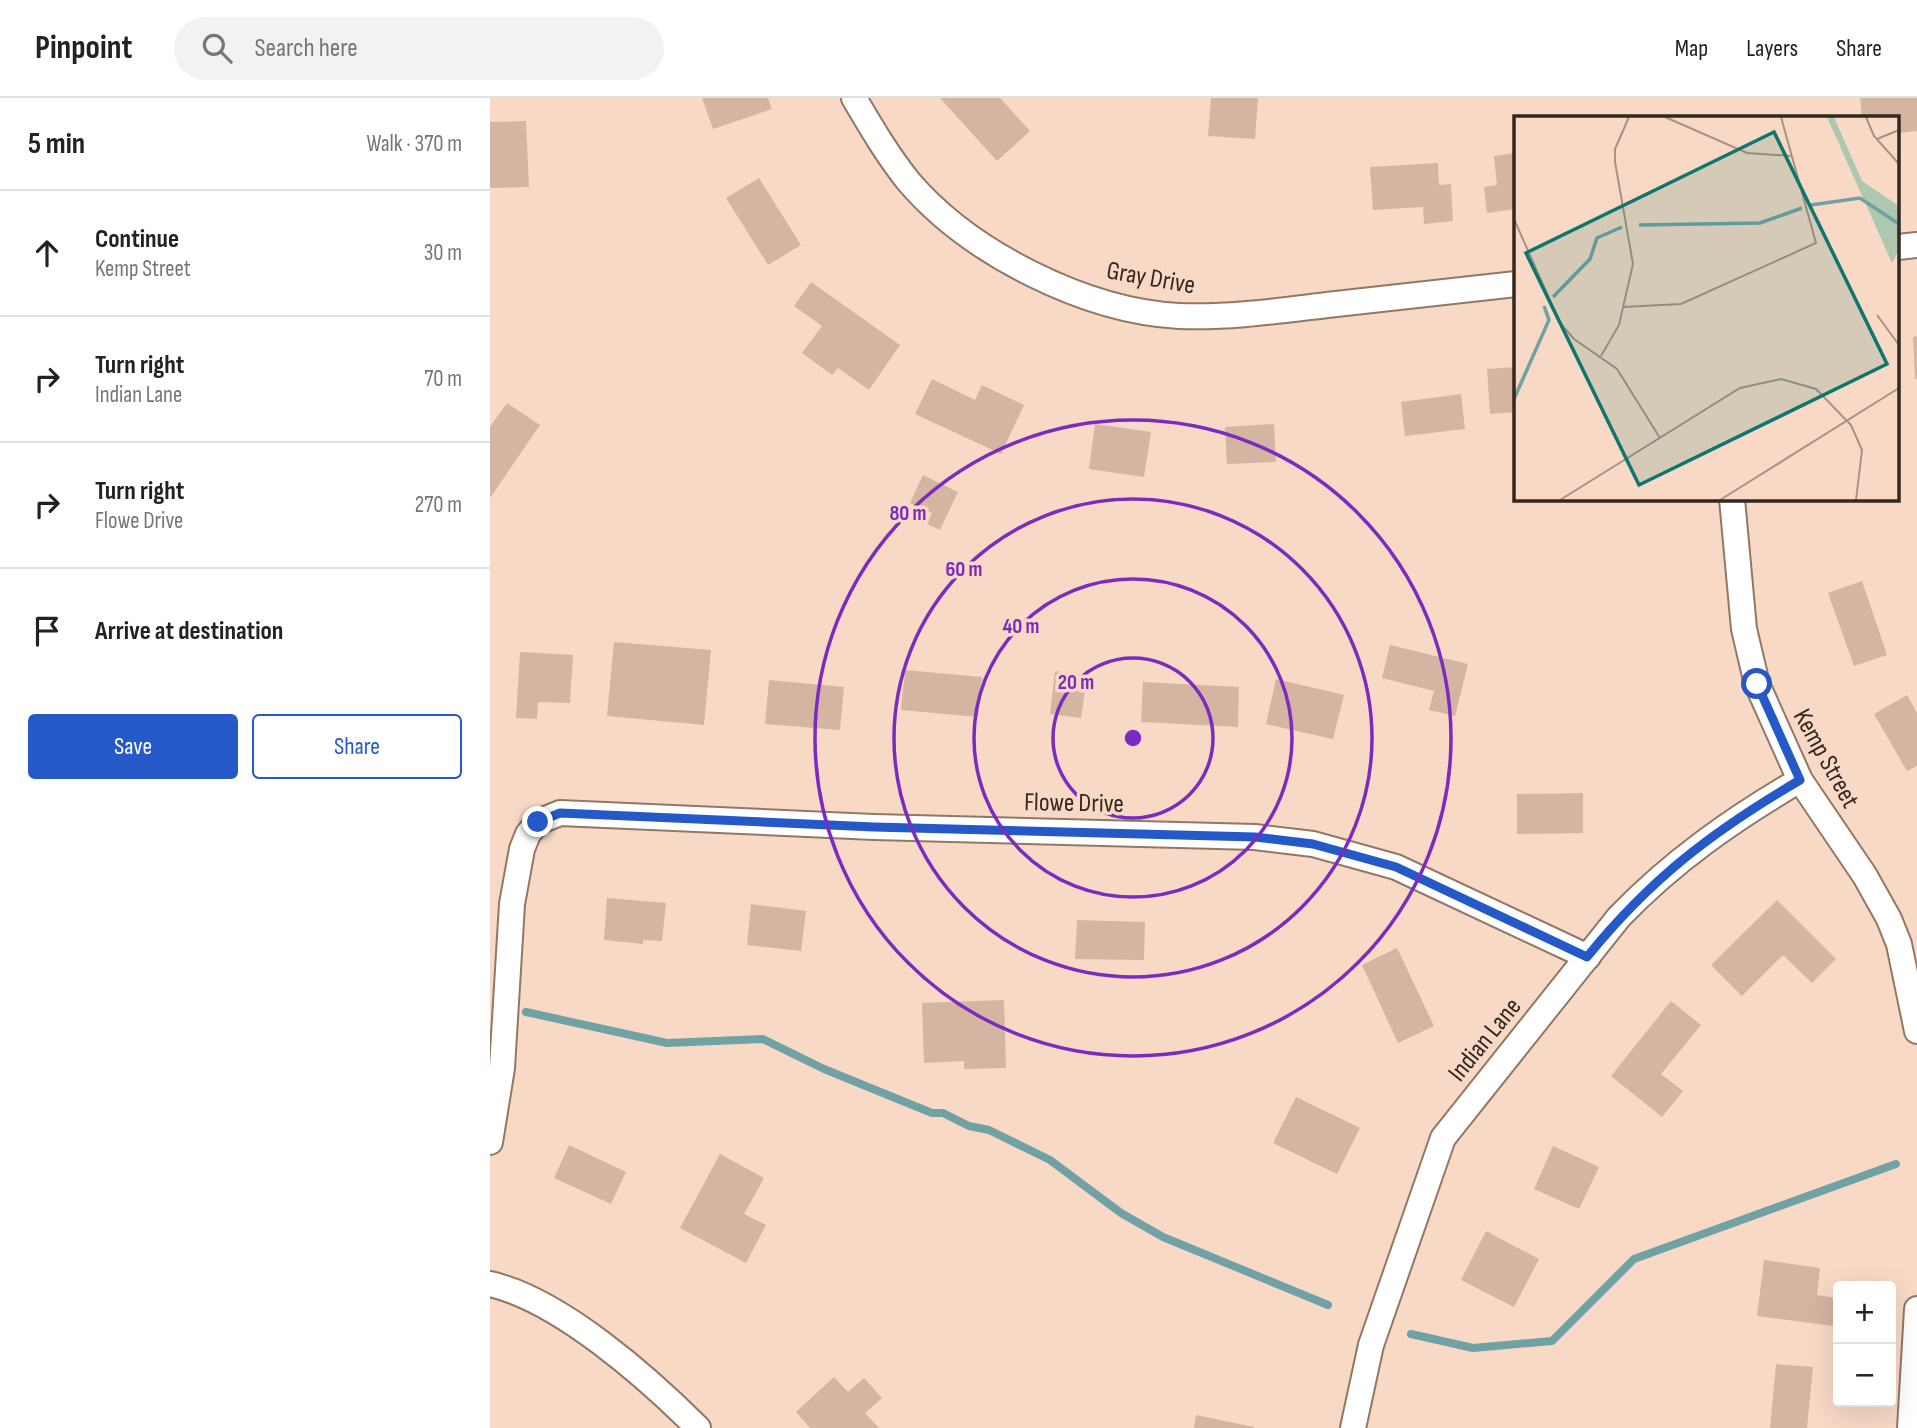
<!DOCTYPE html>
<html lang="en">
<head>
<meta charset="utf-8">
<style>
  body { margin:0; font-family:"Sofia Sans Condensed",sans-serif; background:#f2f2f2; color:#222 }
  .controls { position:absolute; right:21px; bottom:21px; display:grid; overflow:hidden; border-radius:7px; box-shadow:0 7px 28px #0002 }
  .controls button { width:63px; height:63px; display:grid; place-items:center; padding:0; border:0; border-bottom:2px solid #e0e0e0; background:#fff; color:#222; font:35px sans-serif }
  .stop { position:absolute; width:21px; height:21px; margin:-16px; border:5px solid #2559c7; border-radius:50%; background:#fff }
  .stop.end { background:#2559c7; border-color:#fff; box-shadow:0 2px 7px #0008 }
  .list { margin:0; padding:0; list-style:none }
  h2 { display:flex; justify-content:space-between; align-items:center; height:91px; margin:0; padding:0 28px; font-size:30px }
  h2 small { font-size:23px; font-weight:400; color:#767676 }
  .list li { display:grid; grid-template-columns:46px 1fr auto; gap:21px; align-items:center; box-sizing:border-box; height:126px; padding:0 28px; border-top:2px solid #e0e0e0 }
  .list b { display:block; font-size:26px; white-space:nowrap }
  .list p { margin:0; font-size:23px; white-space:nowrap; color:#767676 }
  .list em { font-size:23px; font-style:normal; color:#767676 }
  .actions { display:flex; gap:14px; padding:21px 28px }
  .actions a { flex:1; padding:16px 0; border:2px solid #2559c7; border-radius:7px; text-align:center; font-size:24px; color:#2559c7 }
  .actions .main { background:#2559c7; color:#fff }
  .icon { flex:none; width:38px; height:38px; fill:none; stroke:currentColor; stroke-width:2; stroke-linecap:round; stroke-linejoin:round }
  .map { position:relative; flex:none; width:1427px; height:1330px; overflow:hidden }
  header { display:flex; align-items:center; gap:42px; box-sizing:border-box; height:98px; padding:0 35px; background:#fff; border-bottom:2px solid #e0e0e0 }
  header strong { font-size:33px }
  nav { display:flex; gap:38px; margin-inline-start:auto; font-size:24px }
  .search { width:490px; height:63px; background:#f2f2f2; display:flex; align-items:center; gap:18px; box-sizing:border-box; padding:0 24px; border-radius:38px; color:#767676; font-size:26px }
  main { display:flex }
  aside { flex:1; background:#fff }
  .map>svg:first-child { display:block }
</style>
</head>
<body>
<header>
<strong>Pinpoint</strong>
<div class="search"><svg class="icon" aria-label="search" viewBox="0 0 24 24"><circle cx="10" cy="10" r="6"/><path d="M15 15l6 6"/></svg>Search here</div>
<nav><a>Map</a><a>Layers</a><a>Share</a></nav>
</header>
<main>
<aside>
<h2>5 min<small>Walk · 370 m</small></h2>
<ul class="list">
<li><svg class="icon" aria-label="ahead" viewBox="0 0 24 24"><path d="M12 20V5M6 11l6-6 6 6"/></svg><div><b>Continue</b><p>Kemp Street</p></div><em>30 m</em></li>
<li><svg class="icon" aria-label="right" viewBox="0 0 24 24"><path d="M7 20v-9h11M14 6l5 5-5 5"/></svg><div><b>Turn right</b><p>Indian Lane</p></div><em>70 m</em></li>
<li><svg class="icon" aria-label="right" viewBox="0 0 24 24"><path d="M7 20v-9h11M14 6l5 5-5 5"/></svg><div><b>Turn right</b><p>Flowe Drive</p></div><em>270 m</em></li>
<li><svg class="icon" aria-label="arrive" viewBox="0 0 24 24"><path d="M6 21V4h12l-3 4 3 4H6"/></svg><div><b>Arrive at destination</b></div></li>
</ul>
<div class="actions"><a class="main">Save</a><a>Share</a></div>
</aside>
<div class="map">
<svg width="1427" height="1330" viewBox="0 0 1427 1330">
  <rect width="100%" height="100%" fill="#f8d9c6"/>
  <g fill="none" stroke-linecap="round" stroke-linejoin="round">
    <!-- stream -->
    <g stroke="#70a1a5" stroke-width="8">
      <polyline points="36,914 177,945 273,941 334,971 442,1015 453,1015 479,1028 499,1032 560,1062 631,1115 673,1139 838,1207"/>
      <polyline points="921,1236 983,1250 1062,1243 1144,1161 1406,1066"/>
    </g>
  </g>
  <!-- building -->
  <g fill="#d3b5a2">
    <polygon points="212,0 278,0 282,11 223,31"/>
    <polygon points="450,0 510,0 540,33 507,63"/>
    <polygon points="721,0 768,0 765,41 718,38"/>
    <polygon points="1370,0 1427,0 1427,33 1408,35 1408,19 1372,19"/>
    <polygon points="36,23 39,89 0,90 0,24"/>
    <polygon points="1026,55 1026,111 997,115 994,89 1007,87 1004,58"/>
    <polygon points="948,65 949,87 961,86 963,123 934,126 933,109 883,112 880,69"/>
    <polygon points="269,80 311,147 278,167 236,100"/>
    <polygon points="321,184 410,247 379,292 348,270 342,277 312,255 332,228 304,208"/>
    <polygon points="1427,238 1427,281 1425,281 1423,239"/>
    <polygon points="1026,269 1026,314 1000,316 997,271"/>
    <polygon points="442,281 485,302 492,287 534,307 511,356 425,316"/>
    <polygon points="971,296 975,331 915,338 911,304"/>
    <polygon points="17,305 50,327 0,400 0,329"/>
    <polygon points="605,326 661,334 654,379 599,371"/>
    <polygon points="784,326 786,364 737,366 735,329"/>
    <polygon points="433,377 468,394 450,432 437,426 442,415 420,405"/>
    <polygon points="1372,483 1397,557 1364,568 1338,495"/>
    <polygon points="124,544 221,552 214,627 117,618"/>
    <polygon points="900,547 978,566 965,618 939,612 944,593 892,580"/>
    <polygon points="30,554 83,557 80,605 48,604 47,621 26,620"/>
    <polygon points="415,572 492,579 488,619 411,612"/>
    <polygon points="565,573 597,578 591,620 560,616"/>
    <polygon points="786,581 854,597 843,641 776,626"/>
    <polygon points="279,582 354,589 350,632 275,626"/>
    <polygon points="653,584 749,589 748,629 651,624"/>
    <polygon points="1417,597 1427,615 1427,668 1417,673 1384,616"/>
    <polygon points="1093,695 1093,735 1027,736 1027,696"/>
    <polygon points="117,800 176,805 172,843 153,842 153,846 114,842"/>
    <polygon points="1287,802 1346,861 1322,885 1293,857 1252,898 1221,867"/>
    <polygon points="261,806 316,813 311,853 257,847"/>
    <polygon points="587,822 655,824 654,862 585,861"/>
    <polygon points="907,850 944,928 908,945 872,867"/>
    <polygon points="514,902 516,970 474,971 474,963 434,965 432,905"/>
    <polygon points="1181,903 1211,927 1171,976 1193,993 1172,1019 1121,978"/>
    <polygon points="806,999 870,1030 847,1076 783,1045"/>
    <polygon points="79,1047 136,1074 121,1106 64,1080"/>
    <polygon points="1063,1048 1109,1069 1089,1111 1044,1091"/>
    <polygon points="230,1056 274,1080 254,1116 276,1127 256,1165 190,1130"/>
    <polygon points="996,1133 1049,1161 1024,1209 971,1182"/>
    <polygon points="1274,1162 1330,1170 1327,1197 1347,1200 1343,1228 1267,1218"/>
    <polygon points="1286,1266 1323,1269 1317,1330 1280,1330"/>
    <polygon points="344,1279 358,1294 374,1280 392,1300 375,1315 389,1330 320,1330 306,1314"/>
    <polygon points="706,1317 764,1329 764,1330 704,1330"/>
  </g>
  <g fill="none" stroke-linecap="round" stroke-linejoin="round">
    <!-- street casing -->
    <g stroke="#937765" stroke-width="28">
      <g id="street">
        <path d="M364 0C381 29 398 58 419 84 480 155 595 213 689 218 739 220 787 213 837 207 900 200 963 193 1026 186"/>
        <polyline points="1408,149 1427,147"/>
        <polyline points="1242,401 1254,531 1267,586 1310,682 1375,778 1399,821 1409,846 1427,933"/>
        <polyline points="0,1044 12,970 22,806 32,751 38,736 48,724 70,715 384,729 765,739 823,746 906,769 1098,859"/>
        <path d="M0 1186C70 1202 158 1280 208 1330"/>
        <path d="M863 1330 881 1247 953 1040 1129 819C1183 763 1243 721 1310 682"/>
        <polyline points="1420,1330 1427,1211"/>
      </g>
    </g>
    <!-- street -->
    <use href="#street" stroke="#fff" stroke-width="24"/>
  </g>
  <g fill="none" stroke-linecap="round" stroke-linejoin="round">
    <!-- route -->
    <path stroke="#2559c7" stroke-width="9" d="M48 724 70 715 384 729 765 739 823 746 906 769 1097 859C1161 780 1223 733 1310 682L1267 586"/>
  </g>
  <!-- distance rings -->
  <g fill="none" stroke="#7b2cbf" stroke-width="3.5">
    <circle cx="643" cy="640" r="80"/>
    <circle cx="643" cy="640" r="159"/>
    <circle cx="643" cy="640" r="239"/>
    <circle cx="643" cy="640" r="318"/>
  </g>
  <g text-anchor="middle" stroke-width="7" stroke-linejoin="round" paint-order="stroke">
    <!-- street labels -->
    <g font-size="26" fill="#332720" stroke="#f8d9c6">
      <text transform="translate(661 179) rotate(10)" y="9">Gray Drive</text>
      <text transform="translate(1337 660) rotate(61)" y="9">Kemp Street</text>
      <text transform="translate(584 704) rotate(1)" y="9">Flowe Drive</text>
      <text transform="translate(994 941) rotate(-51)" y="9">Indian Lane</text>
    </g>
  </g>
  <!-- overview -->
  <g transform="translate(1024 18)">
    <rect width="385" height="385" fill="#f8d9c6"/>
    <path d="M313 1H320L348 65 385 90V134L378 147Z" fill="#aec7b1"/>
    <path fill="none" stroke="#70a1a5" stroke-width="3.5" d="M297 89 346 82 385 108M125 109 246 107 288 92M39 181 76 143 83 122 108 111M0 283 35 204 30 190"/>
    <path fill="none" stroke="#a99284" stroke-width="2" d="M151 1 233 37 277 40M352 1 360 20 385 48M363 23 385 14M0 103 46 207 60 223 103 253 146 322M109 191 167 188 302 127 267 1M363 199 385 229M87 240 105 209 119 148 101 46V33L115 1M46 384 226 272 267 263 302 273 337 309 348 334 342 384M206 384 385 272"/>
    <path fill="#0f766e" fill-opacity="0.15" stroke="#0f766e" stroke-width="3.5" d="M260 16 373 248 125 369 12 137Z"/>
    <rect width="385" height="385" fill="none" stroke="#332720" stroke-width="3.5"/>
  </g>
  <circle cx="643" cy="640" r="10" fill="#7b2cbf" stroke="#f8d9c6" stroke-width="3.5"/>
  <g font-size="21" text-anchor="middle" font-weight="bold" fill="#7b2cbf" stroke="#f8d9c6" stroke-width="7" stroke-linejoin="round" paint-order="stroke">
    <text x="418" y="422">80 m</text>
    <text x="474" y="478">60 m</text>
    <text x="531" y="535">40 m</text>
    <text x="586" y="591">20 m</text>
  </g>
</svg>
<div class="controls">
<button>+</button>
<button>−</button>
</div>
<div class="stop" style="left:1267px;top:586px"></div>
<div class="stop end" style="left:48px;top:724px"></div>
</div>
</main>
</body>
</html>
